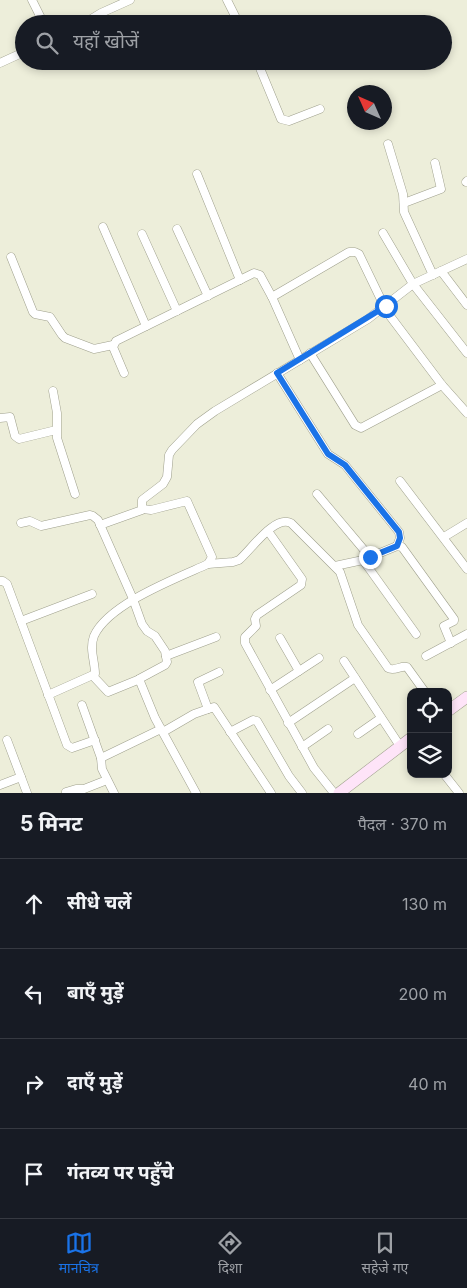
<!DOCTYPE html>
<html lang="hi">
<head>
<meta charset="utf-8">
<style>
  body { margin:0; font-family:Inter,"Noto Sans Devanagari",sans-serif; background:#20242c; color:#f1f3f6 }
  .controls { position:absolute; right:15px; bottom:15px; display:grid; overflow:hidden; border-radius:10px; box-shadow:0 2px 8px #0003 }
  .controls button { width:45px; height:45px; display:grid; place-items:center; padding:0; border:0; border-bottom:1px solid #363941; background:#171b24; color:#f1f3f6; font:25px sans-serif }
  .compass { position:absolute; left:347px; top:85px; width:45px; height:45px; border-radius:50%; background:#171b24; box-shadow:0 2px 8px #0003; rotate:315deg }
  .stop { position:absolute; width:15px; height:15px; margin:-11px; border:4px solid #1a73e8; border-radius:50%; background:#fff }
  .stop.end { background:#1a73e8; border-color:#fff; box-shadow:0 1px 5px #0008 }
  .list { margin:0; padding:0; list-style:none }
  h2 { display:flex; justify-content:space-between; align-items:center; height:65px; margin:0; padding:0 20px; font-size:21px }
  h2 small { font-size:16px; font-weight:400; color:#9ea1a6 }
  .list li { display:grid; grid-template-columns:32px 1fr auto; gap:15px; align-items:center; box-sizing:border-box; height:90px; padding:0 20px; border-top:1px solid #363941 }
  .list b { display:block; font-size:19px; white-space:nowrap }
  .list em { font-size:16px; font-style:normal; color:#9ea1a6 }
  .icon { flex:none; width:28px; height:28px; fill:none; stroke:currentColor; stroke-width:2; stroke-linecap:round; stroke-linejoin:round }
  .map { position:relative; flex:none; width:467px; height:793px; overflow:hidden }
  .search { position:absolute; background:#171b24; box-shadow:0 2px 8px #0003; left:15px; right:15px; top:15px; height:55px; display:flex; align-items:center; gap:12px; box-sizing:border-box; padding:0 18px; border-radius:28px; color:#9ea1a6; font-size:19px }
  .sheet { height:425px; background:#171b24 }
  nav { display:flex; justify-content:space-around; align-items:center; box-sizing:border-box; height:70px; border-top:1px solid #363941; background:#171b24; font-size:14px; color:#9ea1a6 }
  nav a { display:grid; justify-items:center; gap:2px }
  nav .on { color:#1a73e8 }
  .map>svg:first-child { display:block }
</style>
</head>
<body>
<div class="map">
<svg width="467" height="793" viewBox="0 0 467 793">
  <rect width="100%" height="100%" fill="#edeeda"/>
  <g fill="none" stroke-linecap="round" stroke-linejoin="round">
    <!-- street casing -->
    <g stroke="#9fa08d" stroke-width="9">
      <g id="street">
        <polyline points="32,0 44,24"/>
        <polyline points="227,0 239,24"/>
        <polyline points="83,24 101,13 130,0"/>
        <polyline points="257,61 281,119 289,121 320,109"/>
        <polyline points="0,63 24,52"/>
        <polyline points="388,144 403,194 404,212 433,275"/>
        <polyline points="197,174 240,280"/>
        <polyline points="466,182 467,181"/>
        <polyline points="404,203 441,189 435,163"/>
        <polyline points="103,227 146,326"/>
        <polyline points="177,229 208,296"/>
        <polyline points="383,233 413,284 467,353"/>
        <polyline points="142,234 177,311"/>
        <polyline points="11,257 33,312 35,314 50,317 62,335 65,338 94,349 113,345"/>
        <polyline points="441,271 467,305"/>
        <polyline points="272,297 349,252 355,252 359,254 387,312 442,385 467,413"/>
        <polyline points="310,353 355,425 361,428 442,385"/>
        <polyline points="124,373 113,347 116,341 254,273 260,275 272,297 300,360"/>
        <polyline points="277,373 328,454 345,465 399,532 400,538 397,546"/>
        <polyline points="53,391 57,413 57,438 75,494"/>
        <polyline points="0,418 10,417 15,436 19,439 56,430"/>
        <polyline points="400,481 467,569"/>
        <polyline points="317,494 370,557"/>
        <polyline points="21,523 30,521 41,526 90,515 93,516 98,520 133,599 142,624 147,631 155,636 165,651 167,662 165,665 139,679 155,718 196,793"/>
        <polyline points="100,525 142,510 142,500 163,484 167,477 169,455 172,450 197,424 215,411 368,319 413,284 467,259"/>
        <polyline points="268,531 302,579 301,585 257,615 255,619 256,626 245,637 245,643 314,768 334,793"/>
        <polyline points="444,537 467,523"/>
        <polyline points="363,560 416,634"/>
        <path d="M208 564 233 562 239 560C251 550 274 515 291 523L340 572 358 625 388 668C394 672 401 665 407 667L425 692"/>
        <polyline points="335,566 363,560 397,546 402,547 454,619 454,621 444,626 451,643"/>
        <polyline points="0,581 3,581 7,584 67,745 72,748 95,740"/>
        <polyline points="21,621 92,594"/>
        <polyline points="280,638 299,671"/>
        <polyline points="166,656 216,637"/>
        <polyline points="426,656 467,634"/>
        <polyline points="344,661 400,746"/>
        <polyline points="93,676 108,692 140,679"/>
        <polyline points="270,690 319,658"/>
        <path d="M48 695 95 674C95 661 89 649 94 636 108 604 177 578 208 564L212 557 187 501 151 510 143 509"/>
        <polyline points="82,705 101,758 102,769 114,793"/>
        <polyline points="208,709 198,682 219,672"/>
        <polyline points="288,723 355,678"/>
        <polyline points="163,732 194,714 214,707 271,793"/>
        <polyline points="230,732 253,720 257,721 289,776 302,793"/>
        <polyline points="358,734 381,718"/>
        <polyline points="302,747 328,729"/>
        <polyline points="101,758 161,729"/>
        <polyline points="444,774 459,793"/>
        <polyline points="21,777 27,793"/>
        <polyline points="0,785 21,777 7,740"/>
        <polyline points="66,792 76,789 84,789 107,780"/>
      </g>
    </g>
    <!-- secondary casing -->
    <g stroke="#9fa08d" stroke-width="12">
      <g id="secondary">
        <polyline points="448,711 467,697"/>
        <polyline points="339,793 411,738"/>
      </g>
    </g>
    <!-- street -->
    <use href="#street" stroke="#fff" stroke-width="8"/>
    <!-- secondary -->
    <use href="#secondary" stroke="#fee4f8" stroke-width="11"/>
  </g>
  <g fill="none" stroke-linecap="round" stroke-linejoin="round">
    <!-- route -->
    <polyline stroke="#1a73e8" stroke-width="6" points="370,557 397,546 400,538 399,532 345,465 328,454 277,373 386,306"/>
  </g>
</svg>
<div class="controls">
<button><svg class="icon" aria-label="locate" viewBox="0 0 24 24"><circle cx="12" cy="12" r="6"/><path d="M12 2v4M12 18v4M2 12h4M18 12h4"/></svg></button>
<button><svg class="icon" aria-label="layers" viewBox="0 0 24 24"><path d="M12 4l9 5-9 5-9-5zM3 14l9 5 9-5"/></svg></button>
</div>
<svg class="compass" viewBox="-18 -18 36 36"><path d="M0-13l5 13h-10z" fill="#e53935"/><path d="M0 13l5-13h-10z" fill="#9ea1a6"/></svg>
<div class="stop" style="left:386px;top:306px"></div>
<div class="stop end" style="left:370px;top:557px"></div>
<div class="search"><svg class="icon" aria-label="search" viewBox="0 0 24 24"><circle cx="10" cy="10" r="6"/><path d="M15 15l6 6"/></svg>यहाँ खोजें</div>
</div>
<section class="sheet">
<h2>5 मिनट<small>पैदल · 370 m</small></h2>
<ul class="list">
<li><svg class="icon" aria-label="ahead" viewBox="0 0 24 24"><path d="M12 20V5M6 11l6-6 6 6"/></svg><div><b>सीधे चलें</b></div><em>130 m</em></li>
<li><svg class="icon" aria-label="left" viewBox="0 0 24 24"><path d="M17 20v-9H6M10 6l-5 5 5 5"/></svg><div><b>बाएँ मुड़ें</b></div><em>200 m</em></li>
<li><svg class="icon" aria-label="right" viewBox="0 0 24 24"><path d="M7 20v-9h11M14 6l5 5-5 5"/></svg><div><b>दाएँ मुड़ें</b></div><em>40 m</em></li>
<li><svg class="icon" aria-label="arrive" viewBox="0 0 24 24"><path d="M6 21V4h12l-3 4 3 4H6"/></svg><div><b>गंतव्य पर पहुँचे</b></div></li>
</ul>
</section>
<nav>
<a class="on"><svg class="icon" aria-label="map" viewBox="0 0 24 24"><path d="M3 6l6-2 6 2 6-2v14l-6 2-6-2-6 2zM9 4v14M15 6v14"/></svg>मानचित्र</a>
<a><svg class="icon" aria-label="directions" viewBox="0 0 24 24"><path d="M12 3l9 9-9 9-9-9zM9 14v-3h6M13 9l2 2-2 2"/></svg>दिशा</a>
<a><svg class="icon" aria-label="saved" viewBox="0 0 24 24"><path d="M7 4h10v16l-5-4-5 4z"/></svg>सहेजे गए</a>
</nav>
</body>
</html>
